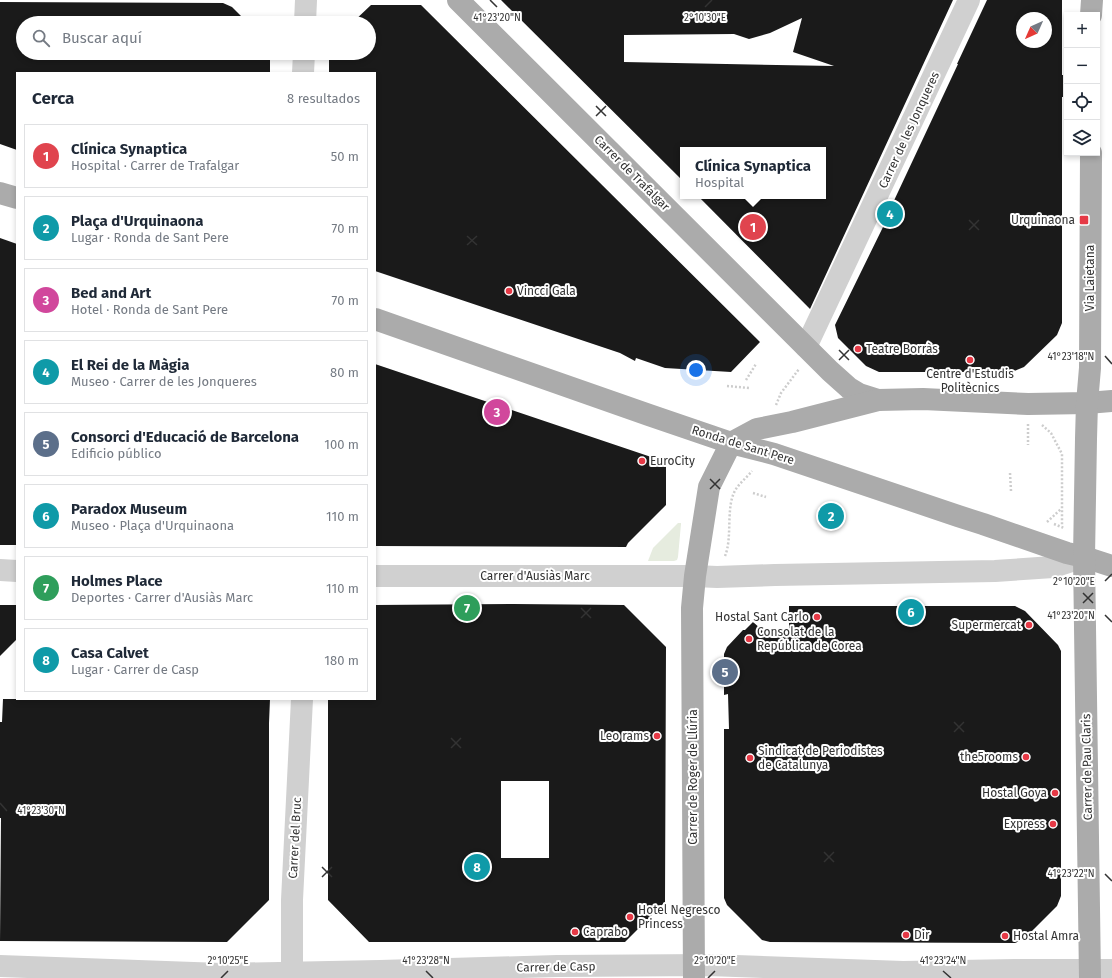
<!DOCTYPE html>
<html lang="es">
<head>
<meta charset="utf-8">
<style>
  body { margin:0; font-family:"Fira Sans",sans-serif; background:#f2f2f3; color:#1f2937 }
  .controls { position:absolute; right:12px; top:12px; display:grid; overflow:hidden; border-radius:0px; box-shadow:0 2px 6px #0003 }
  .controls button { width:36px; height:36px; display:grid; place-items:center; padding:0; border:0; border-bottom:1px solid #e0e1e3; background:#fff; color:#1f2937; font:20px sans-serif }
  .compass { position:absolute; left:1016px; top:12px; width:36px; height:36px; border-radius:50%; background:#fff; box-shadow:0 2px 6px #0003; rotate:225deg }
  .you { position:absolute; left:696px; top:370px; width:14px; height:14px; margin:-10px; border:3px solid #fff; border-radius:50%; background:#1a73e8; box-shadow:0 0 0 6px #1a73e833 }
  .badge { display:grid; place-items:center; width:26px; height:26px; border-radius:50%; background:#b45309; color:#fff; font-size:13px; font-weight:700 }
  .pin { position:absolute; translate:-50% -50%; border:2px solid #fff; box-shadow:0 1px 4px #0006 }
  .popup { position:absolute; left:680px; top:147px; width:146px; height:52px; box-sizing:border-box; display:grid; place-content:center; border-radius:0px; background:#fff; filter:drop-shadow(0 1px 3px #0005); font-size:13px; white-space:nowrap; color:#747a83 }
  .popup b { font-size:15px; color:#1f2937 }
  .popup::after { content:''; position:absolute; left:50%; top:100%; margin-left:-8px; border:8px solid transparent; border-top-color:#fff }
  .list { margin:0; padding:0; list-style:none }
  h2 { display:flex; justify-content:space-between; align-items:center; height:52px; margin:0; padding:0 16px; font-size:17px }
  h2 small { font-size:13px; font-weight:400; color:#747a83 }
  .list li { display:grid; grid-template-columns:26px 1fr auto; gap:12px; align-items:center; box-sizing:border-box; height:64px; margin:0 8px 8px; padding:0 8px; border:1px solid #e0e1e3; border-radius:0px }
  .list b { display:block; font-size:15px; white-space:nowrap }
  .list p { margin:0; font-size:13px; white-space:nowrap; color:#747a83 }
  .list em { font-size:13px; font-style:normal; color:#747a83 }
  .icon { flex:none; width:22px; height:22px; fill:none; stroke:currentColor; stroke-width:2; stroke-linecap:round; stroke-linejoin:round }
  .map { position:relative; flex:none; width:1112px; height:978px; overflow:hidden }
  .search { position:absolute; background:#fff; box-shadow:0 2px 6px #0003; left:16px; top:16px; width:360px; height:44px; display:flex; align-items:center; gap:10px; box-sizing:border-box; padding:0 14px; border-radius:22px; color:#747a83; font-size:15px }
  .panel { position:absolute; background:#fff; box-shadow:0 2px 6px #0003; left:16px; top:72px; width:360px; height:628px; border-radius:0px }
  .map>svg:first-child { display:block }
</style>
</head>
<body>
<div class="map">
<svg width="1112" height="978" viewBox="0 0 1112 978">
  <rect width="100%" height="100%" fill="#fff"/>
  <!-- green -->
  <polygon fill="#e6ecdf" points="678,523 681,523 681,524 678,557 677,560 674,561 648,561 653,548"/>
  <!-- building -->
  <g fill="#1a1a1a" fill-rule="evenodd">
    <path d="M501 0H953L810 309 698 196H823V150H683V181ZM802 18 793 52 834 66 624 62V35L734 34 749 39 770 33Z"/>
    <path d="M987 0H1062V75H1063V97H1062V323L1057 335 1024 367 1012 372H879L866 366 838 338 835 325 884 225 883 224 958 64H957ZM1022 18H1046V42H1022Z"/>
    <polygon points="0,2 223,3 232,7 248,23 23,23 23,53 270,53 270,73 17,73 17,150 0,144"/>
    <polygon points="371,5 421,5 760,342 731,372 665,368 636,358 635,361 620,353 375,271 375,73 329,73 329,53 369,53 369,23 352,23"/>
    <polygon points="0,238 17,244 17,545 0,545"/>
    <polygon points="375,364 666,462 666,505 628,543 626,547 375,546"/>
    <path d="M514 604 624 605 666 647 665 902 625 942H369L328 900V699H375V605ZM501 781H549V858H501Z"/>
    <polygon points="0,605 17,605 17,639 0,656"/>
    <polygon points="789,606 1015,606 1025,611 1058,645 1061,651 1061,896 1057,906 1024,939 1015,943 770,942 762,940 727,905 724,898 724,729 729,729 728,694 724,695 724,654 727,647 743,630 745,630 753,622 761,629 789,629"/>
    <polygon points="3,699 270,699 269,723 269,900 227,942 0,941 1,818 0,818 0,722 2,722"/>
  </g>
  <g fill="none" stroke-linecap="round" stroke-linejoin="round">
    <!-- path -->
    <g stroke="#cdcdcd" stroke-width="2.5" stroke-dasharray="2 2" stroke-linecap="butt">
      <polyline points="746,380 756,364"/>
      <polyline points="727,386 749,388"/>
      <polyline points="776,405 781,393 799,369"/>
      <polyline points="1028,424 1028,445"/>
      <polyline points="1042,425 1051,433 1062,454 1062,525"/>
      <polyline points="1010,473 1011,491"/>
      <polyline points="753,493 766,497"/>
      <polyline points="1047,522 1061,509"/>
      <polyline points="1054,524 1064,528"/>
      <path d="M725 556C733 537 725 506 736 489 740 483 747 477 752 471"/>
    </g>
    <!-- minor -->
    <g stroke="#d0d0d0" stroke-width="22">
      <polyline points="305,23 306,0"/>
      <polyline points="303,73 304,53"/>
      <polyline points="806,347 969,0"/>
      <polyline points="0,570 17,571"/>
      <polyline points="375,576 695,576 717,577 775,575 995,571 1053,567 1084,557"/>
      <polyline points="0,966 221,974 380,971 557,966 708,965 903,972 1015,970 1112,970"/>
      <polyline points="292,978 292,900 302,699"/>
    </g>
    <!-- major -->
    <g stroke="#ababab" stroke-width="22">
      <polyline points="458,0 830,371 849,388 859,394 878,400"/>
      <polyline points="1091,15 1092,0"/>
      <polyline points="0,193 17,198"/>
      <polyline points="375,319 649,415 731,443 774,454 958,516 983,524 1067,553 1084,557 1112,566"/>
      <polyline points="694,978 692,608 695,576 709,487 731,443 757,429 792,422 878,400 923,399 1028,404 1087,403 1112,401"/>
      <polyline points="1090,978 1084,557 1086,439 1087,403 1090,368 1091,153"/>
    </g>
  </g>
  <!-- ticks -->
  <path fill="none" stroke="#333" stroke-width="1.5" d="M490 0 497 7M705 7 712 0M596 106 606 116M596 116 606 106M969 220 979 230M969 230 979 220M467 236 477 245M467 245 477 236M839 350 849 360M1105 356 1112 364M839 360 849 350M710 479 720 489M710 489 720 479M1105 581 1112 574M1083 593 1093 603M1083 603 1093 593M581 608 591 618M1105 615 1112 622M581 618 591 608M954 722 964 732M954 732 964 722M451 738 461 748M451 748 461 738M0 803 7 811M824 852 834 862M824 862 834 852M322 867 332 877M1105 874 1112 881M322 877 332 867M426 971 433 978M943 971 951 978M221 978 228 971M708 978 715 971"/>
  <!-- markers -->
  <g fill="#e63946" stroke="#fff" stroke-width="1.5">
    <rect x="1079" y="215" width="10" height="10" rx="2"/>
    <circle cx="509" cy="291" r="4"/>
    <circle cx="858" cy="349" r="4"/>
    <circle cx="970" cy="360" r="4"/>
    <circle cx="642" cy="461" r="4"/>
    <circle cx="817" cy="617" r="4"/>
    <circle cx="1029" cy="625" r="4"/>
    <circle cx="749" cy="639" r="4"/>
    <circle cx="657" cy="736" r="4"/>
    <circle cx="1026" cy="757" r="4"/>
    <circle cx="750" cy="758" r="4"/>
    <circle cx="1055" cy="793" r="4"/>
    <circle cx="1053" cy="824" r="4"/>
    <circle cx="630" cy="917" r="4"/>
    <circle cx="575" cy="932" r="4"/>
    <circle cx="906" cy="935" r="4"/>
    <circle cx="1005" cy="936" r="4"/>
  </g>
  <g text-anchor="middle" stroke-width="4" stroke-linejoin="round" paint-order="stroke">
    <!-- street labels -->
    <g font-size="12" fill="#333" stroke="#fff">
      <text transform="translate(909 130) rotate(-65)" y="4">Carrer de les Jonqueres</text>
      <text transform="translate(632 173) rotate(45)" y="4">Carrer de Trafalgar</text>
      <text transform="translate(1090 278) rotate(-90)" y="4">Via Laietana</text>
      <text transform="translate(743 445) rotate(17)" y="4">Ronda de Sant Pere</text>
      <text x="535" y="580">Carrer d'Ausiàs Marc</text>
      <text transform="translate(1087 767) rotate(-91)" y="4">Carrer de Pau Claris</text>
      <text transform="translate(693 777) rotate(-90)" y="4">Carrer de Roger de Llúria</text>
      <text transform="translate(295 838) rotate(-87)" y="4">Carrer del Bruc</text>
      <text transform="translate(556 967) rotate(-1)" y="4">Carrer de Casp</text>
    </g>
    <!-- poi labels -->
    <g font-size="12" fill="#333" stroke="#fff" text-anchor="start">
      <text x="1075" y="224" text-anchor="end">Urquinaona</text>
      <text x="517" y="295">Vincci Gala</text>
      <text x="866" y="353">Teatre Borràs</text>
      <text x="970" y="378" text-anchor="middle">Centre d'Estudis<tspan x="970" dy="14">Politècnics</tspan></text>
      <text x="650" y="465">EuroCity</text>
      <text x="809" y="621" text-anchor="end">Hostal Sant Carlo</text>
      <text x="1021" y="629" text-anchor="end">Supermercat</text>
      <text x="757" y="636">Consolat de la<tspan x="757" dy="14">República de Corea</tspan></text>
      <text x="649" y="740" text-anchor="end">Leo rams</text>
      <text x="758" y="755">Sindicat de Periodistes<tspan x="758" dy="14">de Catalunya</tspan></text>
      <text x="1018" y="761" text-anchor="end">the5rooms</text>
      <text x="1047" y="797" text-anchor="end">Hostal Goya</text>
      <text x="1045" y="828" text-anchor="end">Express</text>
      <text x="638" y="914">Hotel Negresco<tspan x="638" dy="14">Princess</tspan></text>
      <text x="583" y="936">Caprabo</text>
      <text x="914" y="939">Dir</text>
      <text x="1013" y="940">Hostal Amra</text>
    </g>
  </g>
  <g font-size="10" text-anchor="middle" fill="#333" stroke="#fff" stroke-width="4" stroke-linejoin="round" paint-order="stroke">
    <text x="497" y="21">41°23'20"N</text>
    <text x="705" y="21">2°10'30"E</text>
    <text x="1071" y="360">41°23'18"N</text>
    <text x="1074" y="585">2°10'20"E</text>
    <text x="1071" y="619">41°23'20"N</text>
    <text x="41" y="814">41°23'30"N</text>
    <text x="1071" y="877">41°23'22"N</text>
    <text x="228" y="964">2°10'25"E</text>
    <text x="715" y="964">2°10'20"E</text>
    <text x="426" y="964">41°23'28"N</text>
    <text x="943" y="964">41°23'24"N</text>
  </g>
</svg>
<div class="controls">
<button>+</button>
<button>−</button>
<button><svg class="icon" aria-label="locate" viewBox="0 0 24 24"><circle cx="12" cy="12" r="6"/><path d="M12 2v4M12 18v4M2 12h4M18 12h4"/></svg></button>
<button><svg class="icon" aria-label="layers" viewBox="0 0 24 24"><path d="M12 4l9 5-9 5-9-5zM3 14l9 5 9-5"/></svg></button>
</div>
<svg class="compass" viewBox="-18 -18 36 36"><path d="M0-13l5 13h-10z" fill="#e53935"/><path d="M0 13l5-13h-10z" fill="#747a83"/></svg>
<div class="you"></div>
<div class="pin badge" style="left:753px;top:227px;background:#e0444e">1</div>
<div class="popup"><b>Clínica Synaptica</b>Hospital</div>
<div class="pin badge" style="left:831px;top:516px;background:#0f9aa8">2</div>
<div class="pin badge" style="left:497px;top:412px;background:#d1479c">3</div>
<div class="pin badge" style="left:890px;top:214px;background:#0f9aa8">4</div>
<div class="pin badge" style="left:725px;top:672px;background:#5c6f8a">5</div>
<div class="pin badge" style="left:911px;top:612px;background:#0f9aa8">6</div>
<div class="pin badge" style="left:467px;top:608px;background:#2e9e5b">7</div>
<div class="pin badge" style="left:477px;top:867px;background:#0f9aa8">8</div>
<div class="search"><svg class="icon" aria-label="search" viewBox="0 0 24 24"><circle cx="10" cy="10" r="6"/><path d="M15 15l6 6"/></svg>Buscar aquí</div>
<section class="panel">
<h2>Cerca<small>8 resultados</small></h2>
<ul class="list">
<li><span class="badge" style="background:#e0444e">1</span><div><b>Clínica Synaptica</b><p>Hospital · Carrer de Trafalgar</p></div><em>50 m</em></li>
<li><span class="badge" style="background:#0f9aa8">2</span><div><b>Plaça d'Urquinaona</b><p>Lugar · Ronda de Sant Pere</p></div><em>70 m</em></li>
<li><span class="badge" style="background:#d1479c">3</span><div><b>Bed and Art</b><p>Hotel · Ronda de Sant Pere</p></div><em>70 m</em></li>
<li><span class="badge" style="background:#0f9aa8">4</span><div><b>El Rei de la Màgia</b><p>Museo · Carrer de les Jonqueres</p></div><em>80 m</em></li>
<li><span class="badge" style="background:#5c6f8a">5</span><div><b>Consorci d'Educació de Barcelona</b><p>Edificio público</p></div><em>100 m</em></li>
<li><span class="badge" style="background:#0f9aa8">6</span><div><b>Paradox Museum</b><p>Museo · Plaça d'Urquinaona</p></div><em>110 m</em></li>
<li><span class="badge" style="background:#2e9e5b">7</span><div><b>Holmes Place</b><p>Deportes · Carrer d'Ausiàs Marc</p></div><em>110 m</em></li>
<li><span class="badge" style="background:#0f9aa8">8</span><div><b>Casa Calvet</b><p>Lugar · Carrer de Casp</p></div><em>180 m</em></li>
</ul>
</section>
</div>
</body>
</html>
